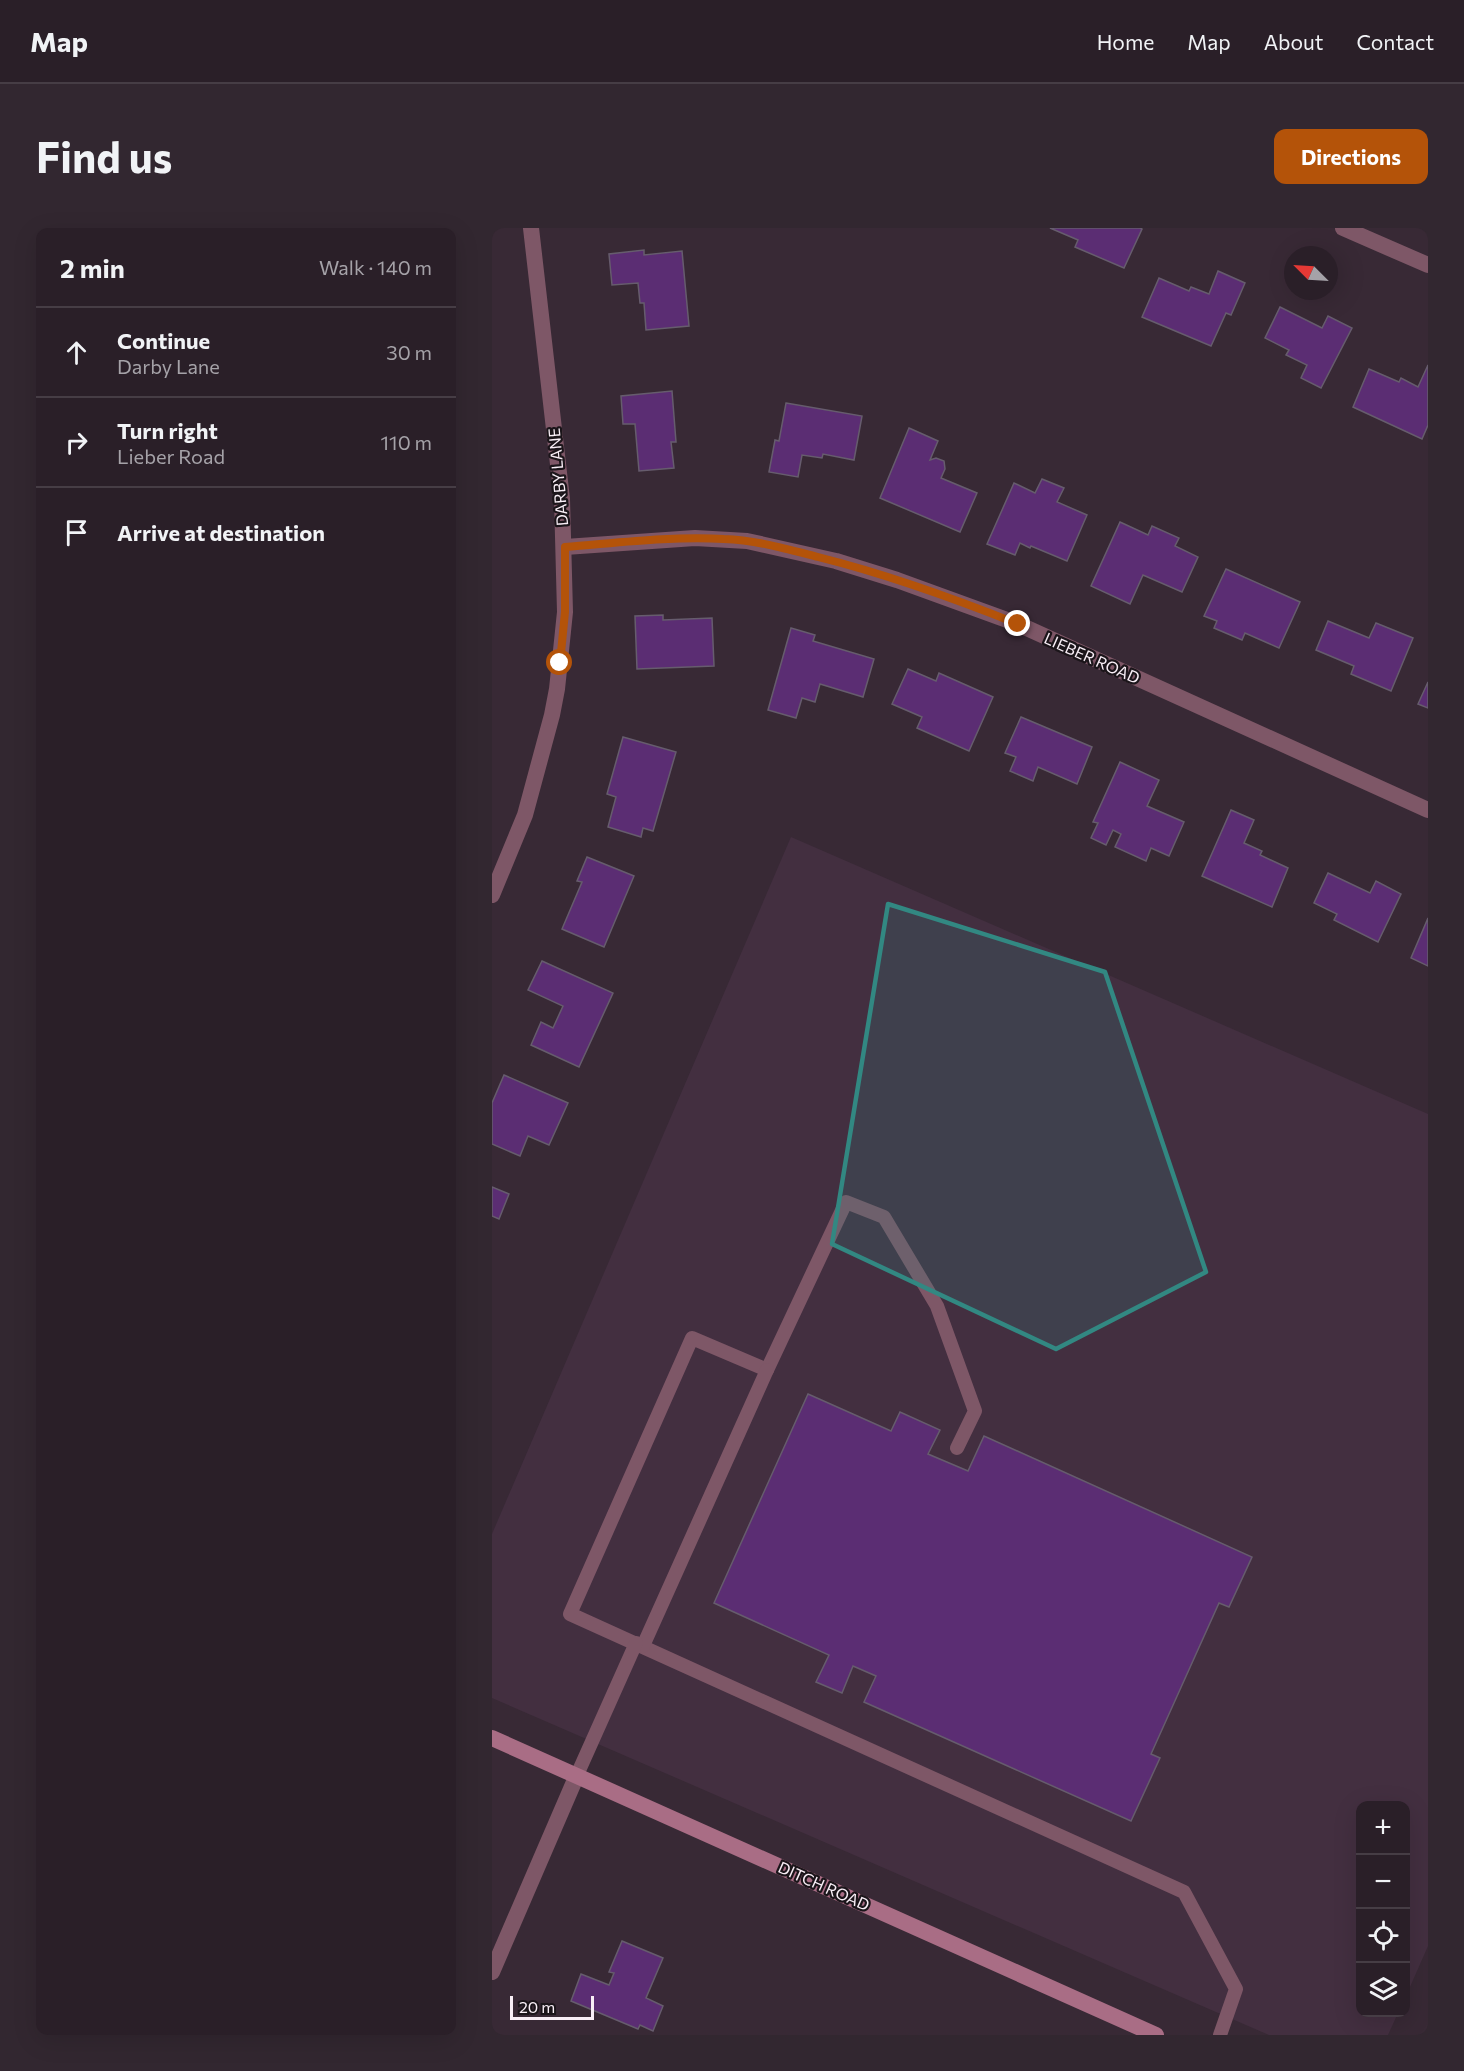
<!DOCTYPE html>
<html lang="en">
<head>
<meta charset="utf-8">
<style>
  body { margin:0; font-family:Commissioner,sans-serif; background:#322730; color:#f1f3f6 }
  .controls { position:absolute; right:18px; bottom:18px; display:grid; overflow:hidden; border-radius:12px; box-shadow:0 6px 24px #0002 }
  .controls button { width:54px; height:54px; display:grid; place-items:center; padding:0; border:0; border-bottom:2px solid #463d45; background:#2a1f28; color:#f1f3f6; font:30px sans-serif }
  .compass { position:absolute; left:792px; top:18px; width:54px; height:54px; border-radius:50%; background:#2a1f28; box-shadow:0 6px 24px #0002; rotate:294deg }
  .scale { position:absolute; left:18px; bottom:15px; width:84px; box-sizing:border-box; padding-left:6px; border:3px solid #f8eef6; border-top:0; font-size:16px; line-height:21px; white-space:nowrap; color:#f8eef6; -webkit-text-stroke:4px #1b151a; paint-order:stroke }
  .stop { position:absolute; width:18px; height:18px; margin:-14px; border:4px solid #b45309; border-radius:50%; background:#fff }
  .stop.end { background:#b45309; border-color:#fff; box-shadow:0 2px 6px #0008 }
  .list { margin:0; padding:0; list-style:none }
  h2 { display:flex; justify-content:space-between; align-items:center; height:78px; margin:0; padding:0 24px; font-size:26px }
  h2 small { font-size:20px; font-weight:400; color:#a5a2a8 }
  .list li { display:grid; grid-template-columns:39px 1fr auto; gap:18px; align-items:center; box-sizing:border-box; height:90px; padding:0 24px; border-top:2px solid #463d45 }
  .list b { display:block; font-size:22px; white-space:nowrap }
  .list p { margin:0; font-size:20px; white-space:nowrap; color:#a5a2a8 }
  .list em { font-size:20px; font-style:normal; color:#a5a2a8 }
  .icon { flex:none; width:33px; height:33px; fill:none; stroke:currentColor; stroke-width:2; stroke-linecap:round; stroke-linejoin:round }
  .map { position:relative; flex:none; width:936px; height:1807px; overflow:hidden; border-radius:12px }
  header { display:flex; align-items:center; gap:36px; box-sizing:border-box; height:84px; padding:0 30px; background:#2a1f28; border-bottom:2px solid #463d45 }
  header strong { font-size:28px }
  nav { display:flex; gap:33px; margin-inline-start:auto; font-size:21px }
  .intro { display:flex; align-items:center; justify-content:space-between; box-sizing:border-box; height:144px; padding:0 36px }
  h1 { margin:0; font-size:42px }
  .button { padding:15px 27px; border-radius:12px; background:#b45309; color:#fff; font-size:21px; font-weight:700 }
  main { display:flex; gap:36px; padding:0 36px }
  aside { flex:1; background:#2a1f28; border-radius:12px; box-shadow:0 6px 24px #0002 }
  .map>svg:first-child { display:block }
</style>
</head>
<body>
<header>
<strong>Map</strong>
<nav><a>Home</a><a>Map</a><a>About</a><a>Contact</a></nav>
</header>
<div class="intro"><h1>Find us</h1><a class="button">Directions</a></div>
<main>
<aside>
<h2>2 min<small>Walk · 140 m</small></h2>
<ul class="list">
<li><svg class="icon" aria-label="ahead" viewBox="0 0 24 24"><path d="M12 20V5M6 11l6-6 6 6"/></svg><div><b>Continue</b><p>Darby Lane</p></div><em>30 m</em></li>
<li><svg class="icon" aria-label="right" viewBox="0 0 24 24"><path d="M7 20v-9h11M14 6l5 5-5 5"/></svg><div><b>Turn right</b><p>Lieber Road</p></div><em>110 m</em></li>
<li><svg class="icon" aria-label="arrive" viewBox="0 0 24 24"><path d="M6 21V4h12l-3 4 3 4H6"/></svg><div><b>Arrive at destination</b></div></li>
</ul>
</aside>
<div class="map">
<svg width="936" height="1807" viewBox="0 0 936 1807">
  <rect width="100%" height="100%" fill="#382935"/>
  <!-- built -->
  <polygon fill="#432f40" points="299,609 936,886 936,1718 914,1768 914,1578 868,1578 868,1784 906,1785 896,1807 777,1807 0,1470 0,1306"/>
  <!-- building -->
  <g fill="#5b2d73" stroke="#665c6d" stroke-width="1.5">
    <polygon points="558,0 648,0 650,1 632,40 583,19 586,12"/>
    <polygon points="152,22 152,27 190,23 197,98 154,102 152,75 148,75 146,55 120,57 117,26"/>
    <polygon points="726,43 753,55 739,87 734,85 719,118 650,89 667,50 697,63 699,59 717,66"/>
    <polygon points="788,79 830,100 836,88 860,100 829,160 809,150 815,137 794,127 797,122 773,110"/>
    <polygon points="936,137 936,197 930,211 861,179 877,141 907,154 909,150 926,159"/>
    <polygon points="180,163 184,214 179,214 182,240 147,243 143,196 131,196 129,168"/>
    <polygon points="294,175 370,188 362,232 331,226 330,230 310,227 306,249 277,244 283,212 287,213"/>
    <polygon points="417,200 446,213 438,232 444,230 452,233 453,241 449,250 485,265 468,304 388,270"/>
    <polygon points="550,251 572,260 565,274 595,287 575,333 539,318 538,320 528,315 523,327 495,316 522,255 543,265"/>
    <polygon points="628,294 656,307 660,298 687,310 683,318 706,329 690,364 651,347 638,376 599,358"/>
    <polygon points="734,341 808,374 787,420 753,405 750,412 722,400 725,393 712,388"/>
    <polygon points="171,387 171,392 220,390 222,438 145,441 143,388"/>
    <polygon points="836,393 877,410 884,395 921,410 899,463 859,446 862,438 824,422"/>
    <polygon points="299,400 323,407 321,413 382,431 371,469 328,456 323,474 310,470 304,490 276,482"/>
    <polygon points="416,441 444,453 447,445 501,469 477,523 425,500 430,489 400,476"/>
    <polygon points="936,454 936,480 926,476"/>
    <polygon points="529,489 600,519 585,556 546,539 541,553 518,543 524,529 513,525"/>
    <polygon points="131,509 184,524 161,603 151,600 149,609 116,599 124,569 115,566"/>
    <polygon points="628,534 667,552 655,578 692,594 677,628 659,620 654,633 623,619 629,606 621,602 614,617 599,610 606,595 601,594"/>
    <polygon points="739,582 762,592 752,615 770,623 768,627 796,640 780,679 710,648"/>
    <polygon points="95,629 142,648 112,719 70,701 90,654 85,653"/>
    <polygon points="836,645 878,665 884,653 909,666 886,714 842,692 845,686 822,675"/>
    <polygon points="936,690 936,738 919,730"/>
    <polygon points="50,733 121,765 87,839 39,817 49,794 61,800 71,778 36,762"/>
    <polygon points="12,847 76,875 57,917 36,908 28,928 0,916 0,875"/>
    <polygon points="0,959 17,966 7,991 0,988"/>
    <polygon points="316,1166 399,1203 408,1184 448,1202 436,1226 476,1243 492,1208 760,1329 737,1379 727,1375 659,1526 668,1530 639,1593 372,1474 384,1448 361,1438 350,1465 324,1454 337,1427 222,1375"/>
    <polygon points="130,1713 171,1730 154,1770 171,1778 161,1803 148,1797 146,1801 79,1773 89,1746 117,1757 122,1745 117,1744"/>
  </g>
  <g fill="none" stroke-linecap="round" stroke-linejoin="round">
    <!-- service -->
    <g stroke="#7e5767" stroke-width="14">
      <polyline points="465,1220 483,1183 445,1078 392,989 354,974 275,1142 200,1110 78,1386 692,1664 744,1761 728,1807"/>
      <polyline points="151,1418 275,1142"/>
      <polyline points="85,1547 144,1415"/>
    </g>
    <!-- minor -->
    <g stroke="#7e5767" stroke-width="16">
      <polyline points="851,0 936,37"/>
      <polyline points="73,319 203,310 255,313 344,333 405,352 526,396 936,582"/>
      <polyline points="0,667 33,587 60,487 65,461 73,384 70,271 39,0"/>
      <polyline points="0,1744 85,1547"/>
    </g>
    <!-- secondary -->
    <polyline stroke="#a96d85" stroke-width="16" points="0,1510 664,1807"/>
  </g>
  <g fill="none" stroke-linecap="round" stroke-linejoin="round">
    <!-- route -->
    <path stroke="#b45309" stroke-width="8" d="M68 435 73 384V319C125 315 179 308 232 311 264 312 295 321 326 329 394 346 461 370 526 396"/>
  </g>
  <!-- marked area -->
  <path fill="#328882" fill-opacity="0.2" stroke="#328882" stroke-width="4.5" stroke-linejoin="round" d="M396 676 613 744 714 1044 564 1121 340 1016Z"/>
  <g text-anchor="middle" stroke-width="4.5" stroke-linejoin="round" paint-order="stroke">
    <!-- street labels -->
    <g font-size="16" fill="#f8eef6" stroke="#1b151a">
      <text transform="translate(66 249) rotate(-95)" y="6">DARBY LANE</text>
      <text transform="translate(600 430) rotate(24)" y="6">LIEBER ROAD</text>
      <text transform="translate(332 1658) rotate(24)" y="6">DITCH ROAD</text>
    </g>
  </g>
</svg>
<div class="controls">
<button>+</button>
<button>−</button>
<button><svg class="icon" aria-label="locate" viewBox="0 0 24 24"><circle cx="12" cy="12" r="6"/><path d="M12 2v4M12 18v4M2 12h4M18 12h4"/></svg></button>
<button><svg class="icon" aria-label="layers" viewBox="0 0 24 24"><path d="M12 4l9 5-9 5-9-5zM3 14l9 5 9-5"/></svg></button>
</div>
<svg class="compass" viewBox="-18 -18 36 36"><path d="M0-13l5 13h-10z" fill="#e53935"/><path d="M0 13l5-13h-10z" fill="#a5a2a8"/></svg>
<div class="scale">20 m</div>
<div class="stop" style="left:68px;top:435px"></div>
<div class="stop end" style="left:526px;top:396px"></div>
</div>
</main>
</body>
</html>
